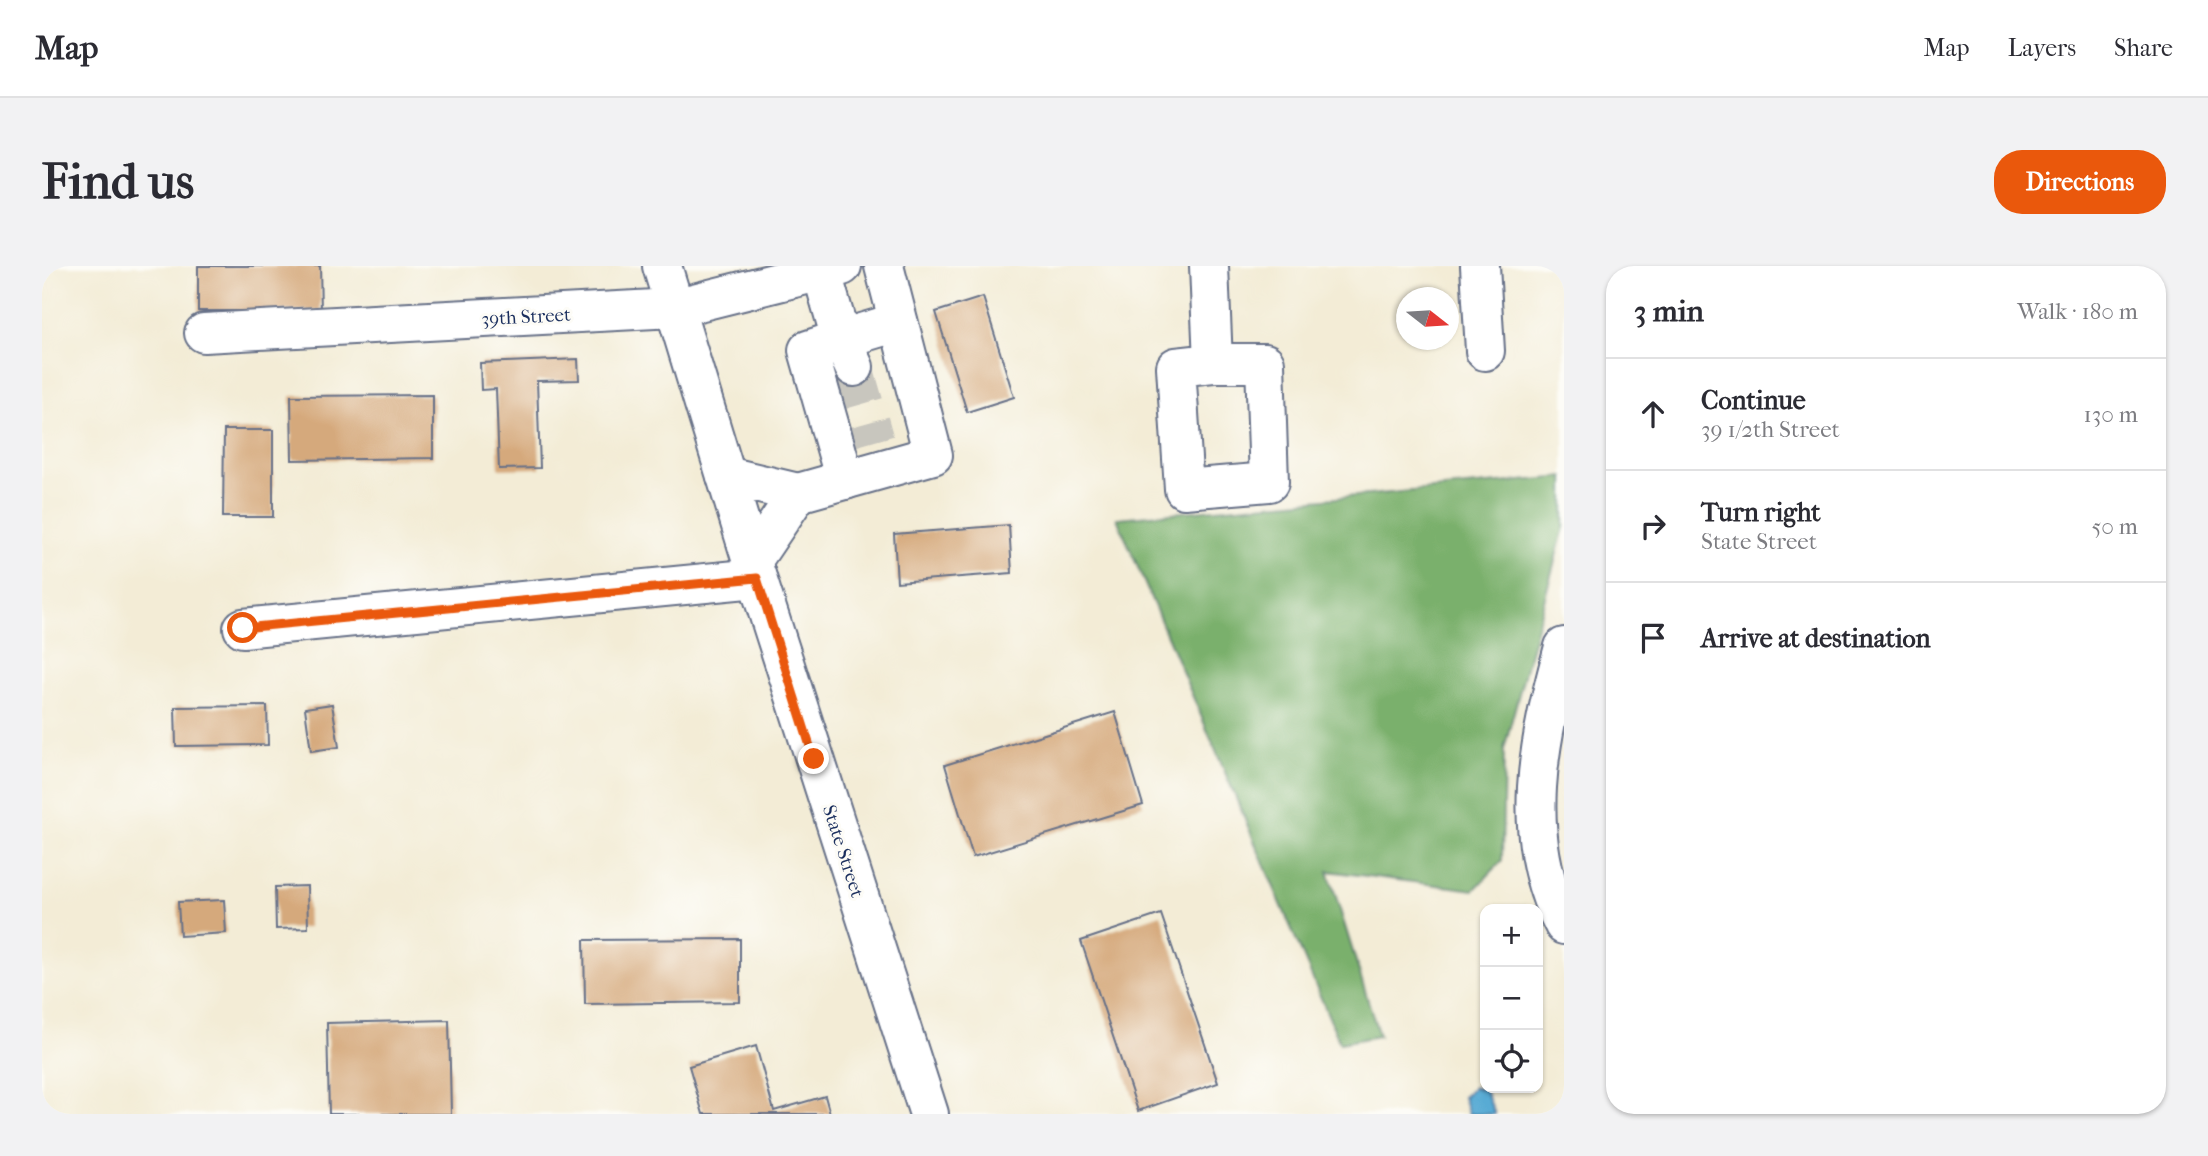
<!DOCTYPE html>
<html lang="en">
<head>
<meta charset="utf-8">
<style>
  body { margin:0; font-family:"IM FELL French Canon",serif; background:#f2f2f3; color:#2b2b33 }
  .controls { position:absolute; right:21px; bottom:21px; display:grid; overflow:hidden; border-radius:14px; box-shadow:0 2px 5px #0004 }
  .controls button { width:63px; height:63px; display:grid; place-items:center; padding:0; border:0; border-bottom:2px solid #e1e1e2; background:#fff; color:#2b2b33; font:35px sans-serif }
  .compass { position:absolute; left:1354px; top:21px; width:63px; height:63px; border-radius:50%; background:#fff; box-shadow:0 2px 5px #0004; rotate:107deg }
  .stop { position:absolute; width:21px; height:21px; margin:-16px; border:5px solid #ea580c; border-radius:50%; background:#fff }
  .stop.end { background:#ea580c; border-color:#fff; box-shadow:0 2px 7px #0008 }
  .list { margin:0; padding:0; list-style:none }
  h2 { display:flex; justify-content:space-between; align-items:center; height:91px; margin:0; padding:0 28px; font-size:30px }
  h2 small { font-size:23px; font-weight:400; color:#7c7c81 }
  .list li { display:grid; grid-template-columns:46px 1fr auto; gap:21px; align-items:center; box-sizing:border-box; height:112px; padding:0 28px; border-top:2px solid #e1e1e2 }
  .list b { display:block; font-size:26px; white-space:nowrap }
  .list p { margin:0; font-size:23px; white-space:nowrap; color:#7c7c81 }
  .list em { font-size:23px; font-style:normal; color:#7c7c81 }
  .icon { flex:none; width:38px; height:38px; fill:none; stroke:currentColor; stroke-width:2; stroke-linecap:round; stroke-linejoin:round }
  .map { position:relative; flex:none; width:1522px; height:848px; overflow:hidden; border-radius:28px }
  header { display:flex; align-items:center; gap:42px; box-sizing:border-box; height:98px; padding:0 35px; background:#fff; border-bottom:2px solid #e1e1e2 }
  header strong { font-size:33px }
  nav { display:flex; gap:38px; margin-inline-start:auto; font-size:24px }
  .intro { display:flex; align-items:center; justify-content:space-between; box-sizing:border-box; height:168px; padding:0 42px }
  h1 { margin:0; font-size:49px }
  .button { padding:18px 32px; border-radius:28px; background:#ea580c; color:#fff; font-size:24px; font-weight:700 }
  main { display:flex; gap:42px; padding:0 42px }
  aside { flex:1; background:#fff; border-radius:28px; box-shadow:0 2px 5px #0004 }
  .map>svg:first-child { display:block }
</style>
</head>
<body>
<header>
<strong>Map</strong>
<nav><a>Map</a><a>Layers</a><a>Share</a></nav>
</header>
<div class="intro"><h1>Find us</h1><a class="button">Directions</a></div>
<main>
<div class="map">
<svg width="1522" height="848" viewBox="0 0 1522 848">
  <rect width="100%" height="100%" fill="#fdfcf7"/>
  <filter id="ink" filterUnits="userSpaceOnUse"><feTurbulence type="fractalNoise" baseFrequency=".0143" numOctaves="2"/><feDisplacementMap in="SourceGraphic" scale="14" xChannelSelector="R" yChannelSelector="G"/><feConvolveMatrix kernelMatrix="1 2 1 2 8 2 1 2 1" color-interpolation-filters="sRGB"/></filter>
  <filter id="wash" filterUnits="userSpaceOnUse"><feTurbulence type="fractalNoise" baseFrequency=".00686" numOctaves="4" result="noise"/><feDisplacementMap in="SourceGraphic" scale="28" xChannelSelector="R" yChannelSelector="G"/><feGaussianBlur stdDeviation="1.57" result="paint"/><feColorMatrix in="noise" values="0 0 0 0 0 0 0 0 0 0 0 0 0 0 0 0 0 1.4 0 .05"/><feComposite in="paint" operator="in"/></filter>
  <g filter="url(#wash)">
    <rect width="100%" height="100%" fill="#f3ecd6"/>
    <!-- forest -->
    <polygon fill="#7ab06c" stroke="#4a7065" stroke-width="2" points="1522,211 1522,261 1462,483 1460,595 1432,624 1286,605 1337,770 1298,777 1075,252"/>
    <!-- water -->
    <polygon fill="#59abd4" stroke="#3a6d99" stroke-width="2" points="1431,821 1443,824 1453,848 1427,848 1421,831"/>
    <g id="blocks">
      <!-- building -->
      <g fill="#d5a97b">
        <polygon points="156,0 278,0 279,45 156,45"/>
        <polygon points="941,31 972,131 925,146 894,46"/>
        <polygon points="536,93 537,114 495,115 498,202 457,203 454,123 439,124 438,97"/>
        <polygon points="391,129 391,192 250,194 249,130"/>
        <polygon points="182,164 231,164 231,251 181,251"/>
        <polygon points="967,259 970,307 855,316 852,268"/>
        <polygon points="290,438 297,481 269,485 263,442"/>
        <polygon points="225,440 226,479 134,480 133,441"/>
        <polygon points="1073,446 1101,539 931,591 903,499"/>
        <polygon points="265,620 266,662 234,663 233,621"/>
        <polygon points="182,634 184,667 138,670 136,636"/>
        <polygon points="1119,648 1176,817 1096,845 1039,675"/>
        <polygon points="698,673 698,736 543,738 542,674"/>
        <polygon points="407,754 409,848 287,848 285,757"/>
        <polygon points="714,780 732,845 783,830 788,848 661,848 647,800"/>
      </g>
    </g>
  </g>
  <g filter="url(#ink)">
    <use href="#blocks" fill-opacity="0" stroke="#677188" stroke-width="2"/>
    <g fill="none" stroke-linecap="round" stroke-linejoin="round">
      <!-- minor-tunnel -->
      <polyline stroke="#c8c6be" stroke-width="38" stroke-dasharray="38 19" stroke-linecap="butt" points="812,101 833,175"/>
      <!-- minor casing -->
      <g stroke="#677188" stroke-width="42">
        <g id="minor">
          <polyline points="1167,0 1171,97"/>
          <polyline points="1438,0 1443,85"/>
          <polyline points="780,7 799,73 856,56"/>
          <polyline points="162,67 632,42 800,0"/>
          <polygon points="1171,97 1223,97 1227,216 1142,223 1134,101"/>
          <polyline points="684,210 756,227 710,295"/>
          <polyline points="803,214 766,84 799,73 812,101"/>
          <polyline points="756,227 891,189 842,0"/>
          <polyline points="201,362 715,312"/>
          <path d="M1522 381C1497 473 1475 570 1522 659"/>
        </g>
      </g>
      <!-- major casing -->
      <g stroke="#677188" stroke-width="42">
        <polyline id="major" points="620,0 715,312 887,848"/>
      </g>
      <!-- minor -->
      <use href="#minor" stroke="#fff" stroke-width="38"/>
      <!-- major -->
      <use href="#major" stroke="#fff" stroke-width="38"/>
    </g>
  </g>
  <g fill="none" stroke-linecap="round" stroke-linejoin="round" filter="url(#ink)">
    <!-- route -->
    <polyline stroke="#ea580c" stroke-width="9" points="201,362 715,312 772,493"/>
  </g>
  <g text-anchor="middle" stroke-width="6" stroke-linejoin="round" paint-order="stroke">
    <!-- street labels -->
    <g font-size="19" fill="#1b2f5e" stroke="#fdfcf7">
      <text transform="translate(484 50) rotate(-3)" y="7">39th Street</text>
      <text transform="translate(802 585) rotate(72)" y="7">State Street</text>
    </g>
  </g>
</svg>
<div class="controls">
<button>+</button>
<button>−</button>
<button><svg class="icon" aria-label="locate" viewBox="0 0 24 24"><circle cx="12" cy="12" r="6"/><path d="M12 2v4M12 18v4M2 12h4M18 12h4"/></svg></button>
</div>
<svg class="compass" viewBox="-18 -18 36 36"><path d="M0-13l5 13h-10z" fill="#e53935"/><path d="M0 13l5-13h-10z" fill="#7c7c81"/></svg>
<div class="stop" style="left:201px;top:362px"></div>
<div class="stop end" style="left:772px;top:493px"></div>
</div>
<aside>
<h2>3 min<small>Walk · 180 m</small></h2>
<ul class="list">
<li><svg class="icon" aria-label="ahead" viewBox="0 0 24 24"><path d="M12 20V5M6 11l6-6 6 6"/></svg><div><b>Continue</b><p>39 1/2th Street</p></div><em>130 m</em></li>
<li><svg class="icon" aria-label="right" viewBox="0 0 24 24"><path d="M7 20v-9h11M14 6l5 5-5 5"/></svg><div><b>Turn right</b><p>State Street</p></div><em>50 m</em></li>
<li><svg class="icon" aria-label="arrive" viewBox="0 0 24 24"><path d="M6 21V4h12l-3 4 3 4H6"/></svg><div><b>Arrive at destination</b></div></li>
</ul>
</aside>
</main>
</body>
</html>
